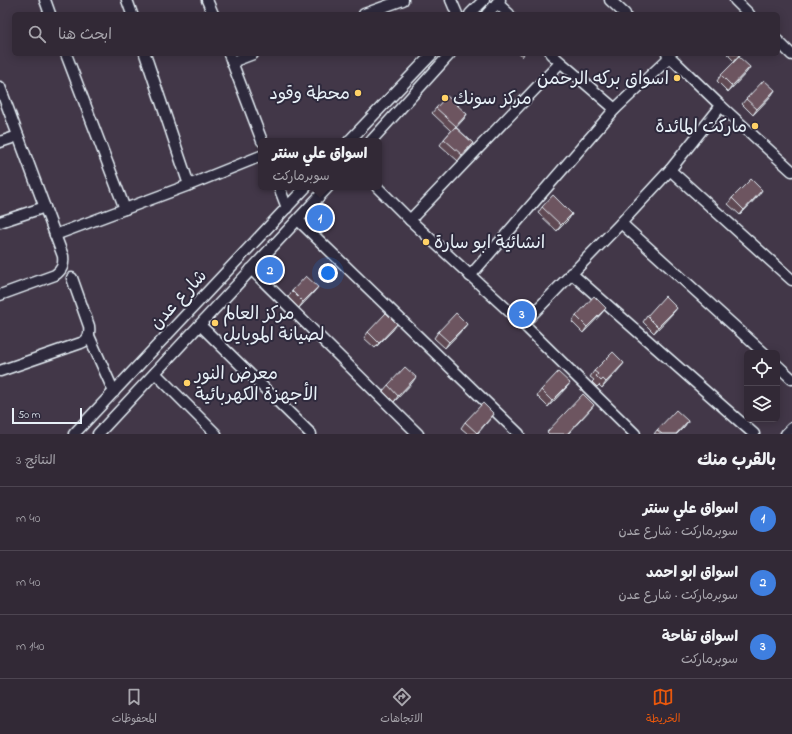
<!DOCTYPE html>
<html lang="ar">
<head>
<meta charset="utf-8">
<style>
  body { margin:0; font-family:"Indie Flower","Playpen Sans Arabic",sans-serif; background:#3d3542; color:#f1f3f6; direction:rtl }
  .controls { position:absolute; right:12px; bottom:12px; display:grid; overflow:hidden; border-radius:6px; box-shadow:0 2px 10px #0003 }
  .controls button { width:36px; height:36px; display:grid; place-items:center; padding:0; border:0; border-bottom:1px solid #4d4551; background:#322936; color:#f1f3f6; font:20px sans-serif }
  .scale { position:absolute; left:12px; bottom:10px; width:70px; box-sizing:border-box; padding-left:4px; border:2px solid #e8f1f8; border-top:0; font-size:11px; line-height:14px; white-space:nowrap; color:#e8f1f8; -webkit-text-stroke:3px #2f2a3d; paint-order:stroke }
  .you { position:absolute; left:328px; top:273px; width:14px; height:14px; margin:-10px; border:3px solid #fff; border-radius:50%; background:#1a73e8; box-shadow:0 0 0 6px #1a73e833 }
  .badge { display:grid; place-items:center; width:26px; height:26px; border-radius:50%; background:#ea580c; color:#fff; font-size:13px; font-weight:700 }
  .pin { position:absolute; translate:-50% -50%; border:2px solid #fff; box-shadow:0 1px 4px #0006 }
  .popup { position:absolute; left:258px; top:138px; width:124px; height:52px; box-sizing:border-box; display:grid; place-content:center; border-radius:6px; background:#322936; filter:drop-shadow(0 1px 3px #0005); font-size:13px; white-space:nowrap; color:#a8a6ad }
  .popup b { font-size:15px; color:#f1f3f6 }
  .popup::after { content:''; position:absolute; left:50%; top:100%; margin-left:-8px; border:8px solid transparent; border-top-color:#322936 }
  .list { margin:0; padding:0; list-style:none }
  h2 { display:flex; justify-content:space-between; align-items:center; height:52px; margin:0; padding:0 16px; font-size:17px }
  h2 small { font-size:13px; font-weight:400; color:#a8a6ad }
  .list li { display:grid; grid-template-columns:26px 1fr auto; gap:12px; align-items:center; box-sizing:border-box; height:64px; padding:0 16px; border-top:1px solid #4d4551 }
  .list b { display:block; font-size:15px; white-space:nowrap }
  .list p { margin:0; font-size:13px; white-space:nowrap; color:#a8a6ad }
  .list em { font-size:13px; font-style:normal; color:#a8a6ad }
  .icon { flex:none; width:22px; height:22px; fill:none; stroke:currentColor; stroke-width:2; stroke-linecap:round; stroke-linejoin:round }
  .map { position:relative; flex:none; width:792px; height:434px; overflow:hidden; direction:ltr }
  .search { position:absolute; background:#322936; box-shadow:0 2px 10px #0003; left:12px; right:12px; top:12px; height:44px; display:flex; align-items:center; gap:10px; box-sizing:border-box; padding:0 14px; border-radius:6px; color:#a8a6ad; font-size:15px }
  .sheet { height:244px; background:#322936 }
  nav { display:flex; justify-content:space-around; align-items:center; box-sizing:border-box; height:56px; border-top:1px solid #4d4551; background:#322936; font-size:11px; color:#a8a6ad }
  nav a { display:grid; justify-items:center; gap:2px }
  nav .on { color:#ea580c }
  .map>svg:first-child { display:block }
</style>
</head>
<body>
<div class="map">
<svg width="792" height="434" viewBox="0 0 792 434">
  <rect width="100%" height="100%" fill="#423748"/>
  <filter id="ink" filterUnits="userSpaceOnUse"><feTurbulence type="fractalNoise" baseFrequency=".025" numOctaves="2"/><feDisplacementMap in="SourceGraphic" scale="8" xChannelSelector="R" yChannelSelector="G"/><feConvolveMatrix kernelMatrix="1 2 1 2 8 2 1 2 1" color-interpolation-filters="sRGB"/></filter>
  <g filter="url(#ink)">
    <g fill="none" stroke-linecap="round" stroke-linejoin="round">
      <!-- minor casing -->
      <g stroke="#e8f1f8" stroke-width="13">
        <g id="minor">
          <polyline points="45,0 50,14"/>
          <polyline points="127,0 132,14"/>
          <polyline points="207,0 213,14"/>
          <polyline points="451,0 457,14"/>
          <polyline points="610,0 625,14"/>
          <polyline points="735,0 749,14"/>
          <polyline points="497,3 509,14"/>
          <polyline points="364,14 403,0"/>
          <polyline points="470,14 484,0"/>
          <polyline points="487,14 500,0"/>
          <polyline points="778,41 792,55"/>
          <polyline points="66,54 125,209"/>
          <polyline points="145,54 189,185"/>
          <polyline points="229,54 262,141"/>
          <polyline points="551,54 615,109"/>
          <polyline points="667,54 721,106 792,171"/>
          <polyline points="232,62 253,54"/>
          <path d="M0 87 63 256C64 265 62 270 55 275L0 295"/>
          <polyline points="349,141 432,54"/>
          <polyline points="371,141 450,54"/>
          <polyline points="0,142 18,136"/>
          <polyline points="670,170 792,280"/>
          <polyline points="279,187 287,208"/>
          <polyline points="377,187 410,220 523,324 635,434"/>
          <polyline points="298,220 519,434"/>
          <polyline points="410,220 560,63"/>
          <polyline points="0,222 45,207"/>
          <polyline points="621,223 764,353"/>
          <polyline points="55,235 189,185 261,156"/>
          <polyline points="251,269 418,434"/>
          <polyline points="571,273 754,434"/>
          <polyline points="470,276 615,109 670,57"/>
          <polyline points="523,324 621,223 670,170 721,106"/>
          <polyline points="200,325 311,434"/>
          <polyline points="89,336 114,392"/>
          <polyline points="777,365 792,379"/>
          <path d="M0 371 81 343C89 340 90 334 89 326L72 278"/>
          <polyline points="155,373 216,434"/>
          <polyline points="74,434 306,187"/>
          <polyline points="98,434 328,187"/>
          <polyline points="786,434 792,428"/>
        </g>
      </g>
      <!-- minor -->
      <use href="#minor" stroke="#2f2a3d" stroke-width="10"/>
    </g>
    <!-- wall -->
    <g fill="#5e4953" stroke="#e8f1f8">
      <polygon points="519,54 524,54 522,57"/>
      <polygon points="727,54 741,54 734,61"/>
      <polygon points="750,67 746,73 728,92 717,81 721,75"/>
      <polygon points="775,90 771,96 753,115 742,104 746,99"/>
      <polygon points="436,108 467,114 463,120 456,127 473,143 469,149 458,161 440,145 444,139 451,131 432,113"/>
      <polygon points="758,196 740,215 728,204 732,198"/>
      <polygon points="542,207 572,214 568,220 557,231 538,213"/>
      <polygon points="318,287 314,292 299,308 288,297 292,291"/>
      <polygon points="677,308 673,313 654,333 643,322 647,316"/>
      <polygon points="602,313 583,333 572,322 576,316"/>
      <polygon points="467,324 463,329 445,348 434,338 438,332"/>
      <polygon points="393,330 375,348 364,338 368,332"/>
      <polygon points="624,363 620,368 602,388 599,385 597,387 592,382 594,380 590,377 594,371"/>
      <polygon points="412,383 394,402 383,391 388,385"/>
      <polygon points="570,383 566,388 548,407 537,396 541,390"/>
      <polygon points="494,414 490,419 477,434 468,434 461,428 465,422"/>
      <polygon points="688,421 684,427 677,434 654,434 657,430"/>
    </g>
    <!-- shaded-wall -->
    <g fill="#4c3c43" stroke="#e8f1f8">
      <polygon points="740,54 741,54 734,61 738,56"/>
      <polygon points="750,67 746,73 728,92 732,86"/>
      <polygon points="775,90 771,96 753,115 757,109"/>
      <polygon points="467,114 463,120 452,132 456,126"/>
      <polygon points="473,143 469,149 458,161 462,155"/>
      <polygon points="762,190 758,196 740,215 744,210"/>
      <polygon points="572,214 568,220 557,231 561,225"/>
      <polygon points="318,287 314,292 299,308 303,302"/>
      <polygon points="606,308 602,313 583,333 587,327"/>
      <polygon points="677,308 673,313 654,333 658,327"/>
      <polygon points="397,324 393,330 375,348 379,343"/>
      <polygon points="467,324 463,329 445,348 449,342"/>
      <polygon points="624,363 620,368 602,388 606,382"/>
      <polygon points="416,377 412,383 394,402 398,396"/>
      <polygon points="570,383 566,388 548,407 552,401"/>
      <polygon points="594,405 590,410 568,434 567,434"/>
      <polygon points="494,414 490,419 477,434 476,434"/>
      <polygon points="688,421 684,427 677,434 676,434"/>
    </g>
    <!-- building -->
    <g fill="#6d5560" stroke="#e8f1f8">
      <polygon points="739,57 750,67 732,86 721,75"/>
      <polygon points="764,80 775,90 757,109 746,99"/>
      <polygon points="447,96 467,114 456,126 436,108"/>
      <polygon points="455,127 473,143 462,155 444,139"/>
      <polygon points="751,179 762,190 744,210 732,198"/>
      <polygon points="553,195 572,214 561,225 542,207"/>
      <polygon points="306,276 318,287 303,302 292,291"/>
      <polygon points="594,296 606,308 587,327 576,316"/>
      <polygon points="665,296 677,308 658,327 647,316"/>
      <polygon points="386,313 397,324 379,343 368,332"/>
      <polygon points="456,313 467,324 449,342 438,332"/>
      <polygon points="613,352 624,363 606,382 603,379 601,381 596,376 598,374 594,371"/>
      <polygon points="405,367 416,377 398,396 388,385"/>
      <polygon points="558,372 570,383 552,401 541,390"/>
      <polygon points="583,394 594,405 567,434 549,434 547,432"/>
      <polygon points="483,403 494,414 477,433 465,422"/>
      <polygon points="676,410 688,421 676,434 662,434 657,430"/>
    </g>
  </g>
  <!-- markers -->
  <g fill="#ffd166" stroke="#2f2a3d" stroke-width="1.5">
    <circle cx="677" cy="78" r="4"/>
    <circle cx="358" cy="93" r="4"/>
    <circle cx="445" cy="98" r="4"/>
    <circle cx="755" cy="126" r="4"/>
    <circle cx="426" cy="242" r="4"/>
    <circle cx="215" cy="323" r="4"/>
    <circle cx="187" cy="383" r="4"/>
  </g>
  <g text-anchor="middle" stroke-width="4" stroke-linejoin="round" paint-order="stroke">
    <!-- poi labels -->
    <g font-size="18" fill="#e8f1f8" stroke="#2f2a3d" text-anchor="start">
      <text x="669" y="84" text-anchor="end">اسواق بركه الرحمن</text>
      <text x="350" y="99" text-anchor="end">محطة وقود</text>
      <text x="453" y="104">مركز سونك</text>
      <text x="747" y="132" text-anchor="end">ماركت المائدة</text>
      <text x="434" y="248">انشائية ابو سارة</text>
      <text x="223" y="319">مركز العالم<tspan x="223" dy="21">لصيانة الموبايل</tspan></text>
      <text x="195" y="379">معرض النور<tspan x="195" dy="21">الأجهزة الكهربائية</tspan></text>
    </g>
    <!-- street labels -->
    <g font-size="18" fill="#e8f1f8" stroke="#2f2a3d">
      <text transform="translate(178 299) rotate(-47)" y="6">شارع عدن</text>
    </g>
  </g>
</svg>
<div class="controls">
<button><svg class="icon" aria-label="locate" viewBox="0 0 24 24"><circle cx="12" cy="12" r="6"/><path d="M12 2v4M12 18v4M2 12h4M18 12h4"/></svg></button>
<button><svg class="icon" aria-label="layers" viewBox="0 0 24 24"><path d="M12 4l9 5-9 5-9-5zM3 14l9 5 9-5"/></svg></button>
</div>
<div class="scale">50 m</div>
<div class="you"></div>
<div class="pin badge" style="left:320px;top:218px;background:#3f7fe0">1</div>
<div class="popup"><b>اسواق علي سنتر</b>سوبرماركت</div>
<div class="pin badge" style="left:270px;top:270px;background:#3f7fe0">2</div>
<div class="pin badge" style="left:522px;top:314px;background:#3f7fe0">3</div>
<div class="search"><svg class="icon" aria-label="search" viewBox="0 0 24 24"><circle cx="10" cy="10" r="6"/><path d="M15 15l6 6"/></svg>ابحث هنا</div>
</div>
<section class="sheet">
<h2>بالقرب منك<small>النتائج: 3</small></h2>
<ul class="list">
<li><span class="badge" style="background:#3f7fe0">1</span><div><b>اسواق علي سنتر</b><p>سوبرماركت · شارع عدن</p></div><em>40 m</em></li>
<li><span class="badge" style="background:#3f7fe0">2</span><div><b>اسواق ابو احمد</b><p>سوبرماركت · شارع عدن</p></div><em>40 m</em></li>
<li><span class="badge" style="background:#3f7fe0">3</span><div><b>اسواق تفاحة</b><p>سوبرماركت</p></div><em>140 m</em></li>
</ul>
</section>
<nav>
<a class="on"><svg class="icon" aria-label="map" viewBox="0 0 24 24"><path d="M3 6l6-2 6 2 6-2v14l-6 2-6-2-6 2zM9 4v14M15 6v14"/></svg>الخريطة</a>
<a><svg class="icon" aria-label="directions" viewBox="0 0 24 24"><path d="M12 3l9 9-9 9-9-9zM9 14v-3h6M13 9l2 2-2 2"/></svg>الاتجاهات</a>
<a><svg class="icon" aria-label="saved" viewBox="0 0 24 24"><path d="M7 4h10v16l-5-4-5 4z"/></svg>المحفوظات</a>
</nav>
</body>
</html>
